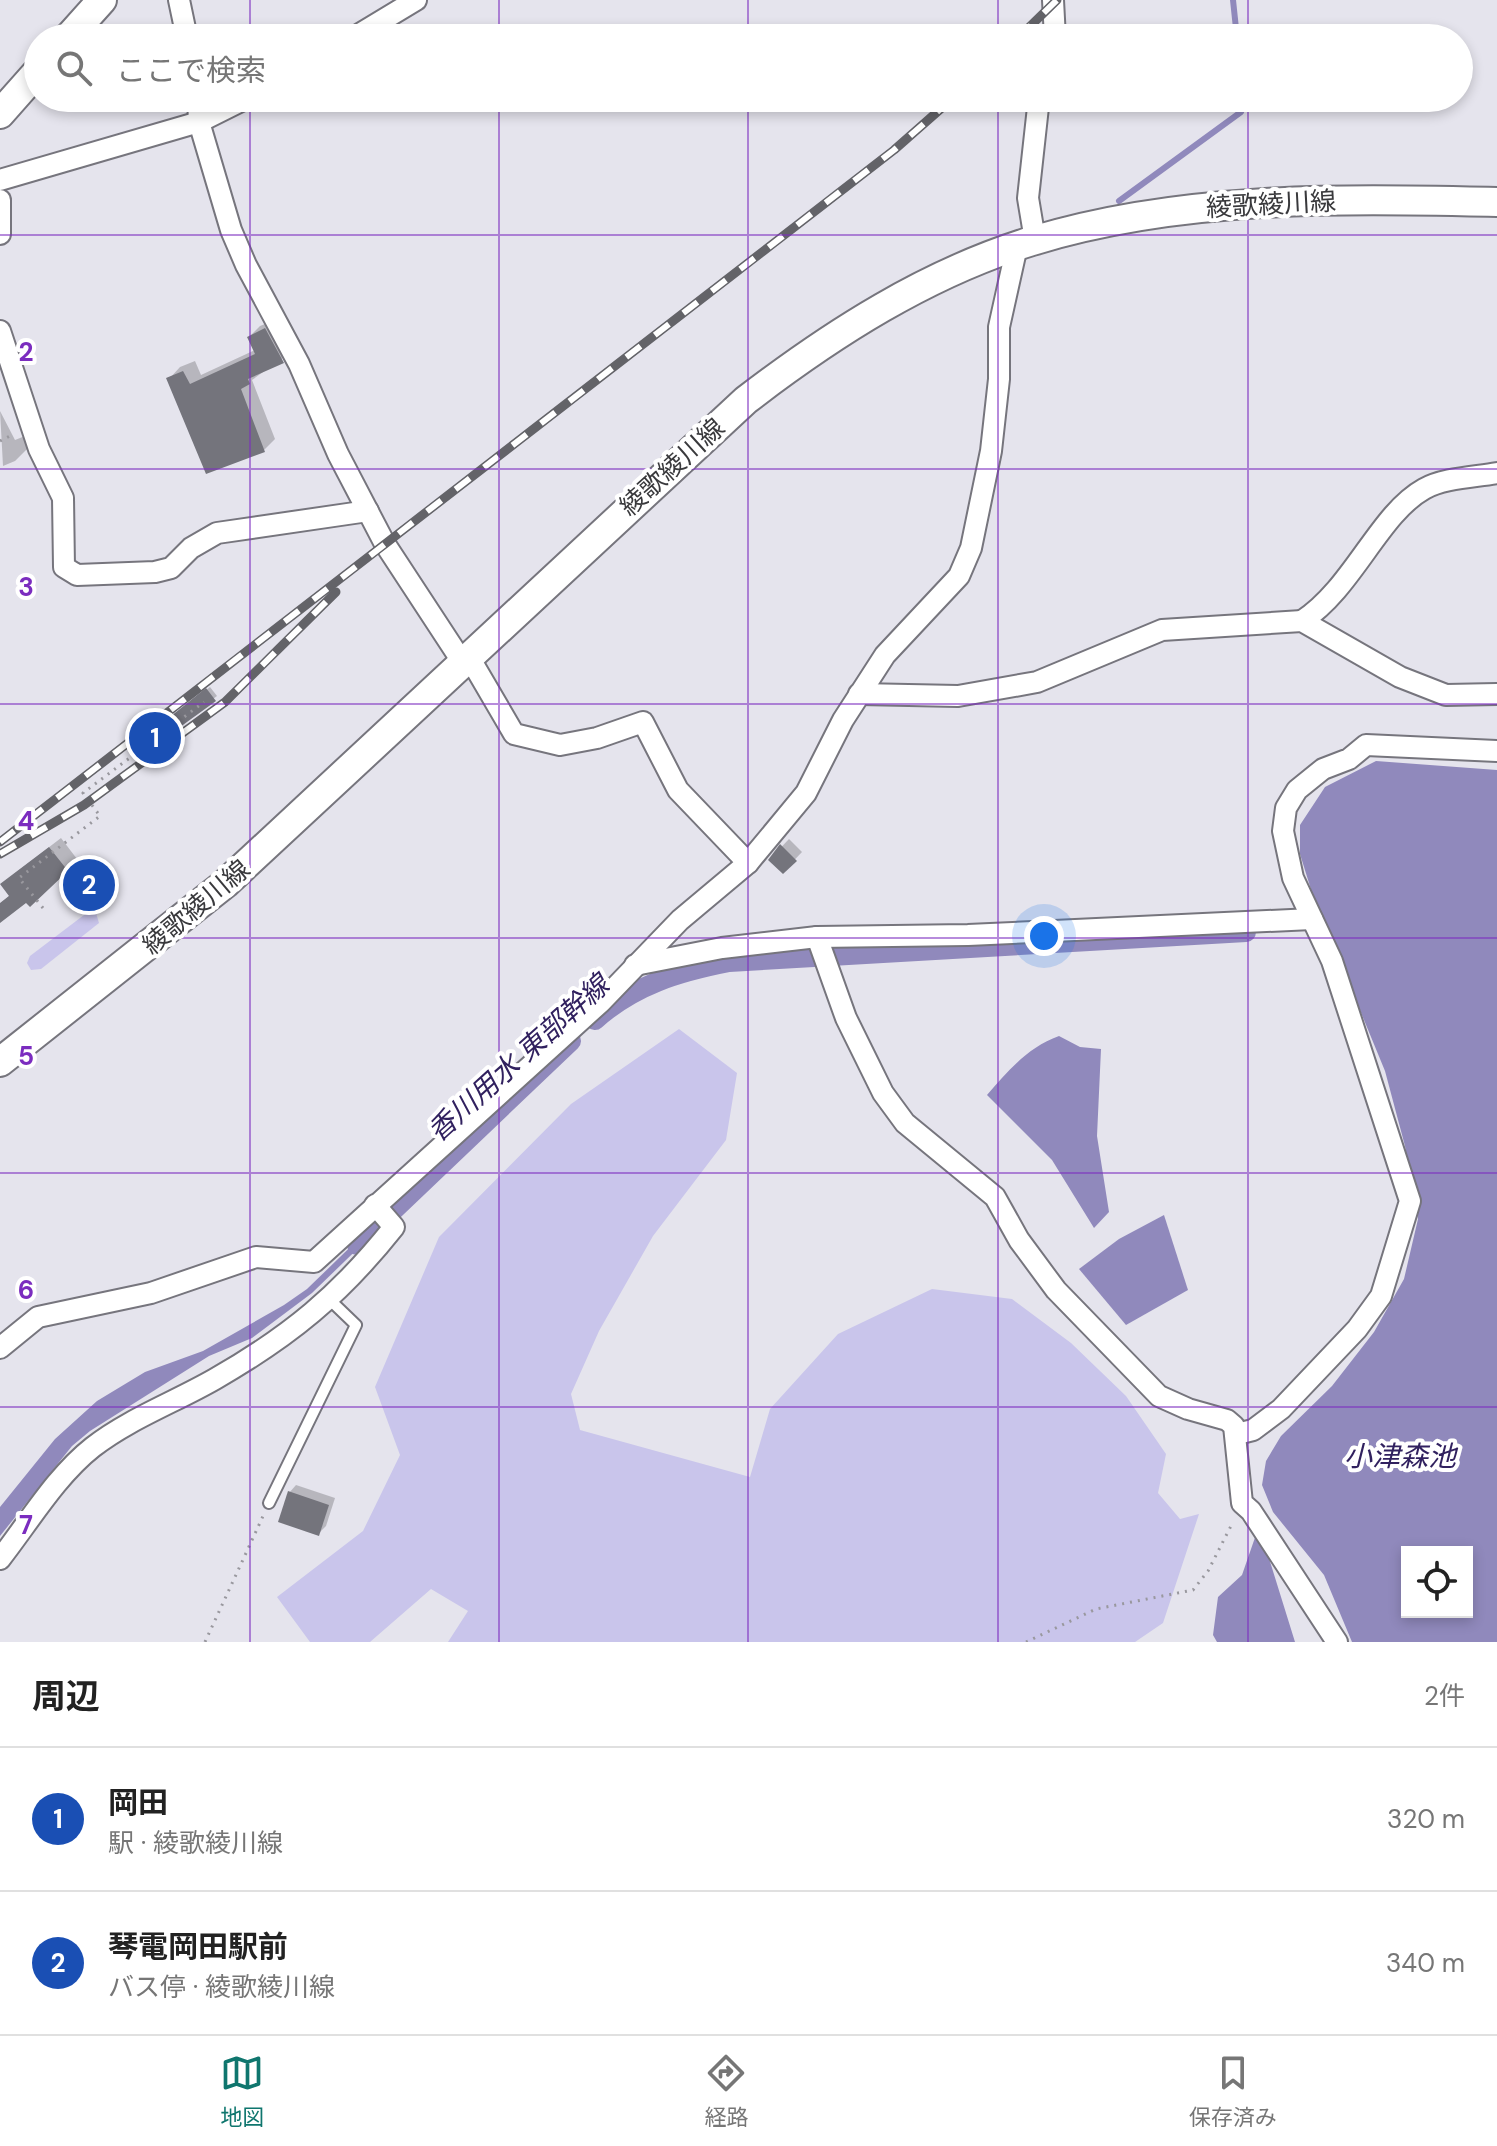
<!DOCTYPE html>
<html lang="ja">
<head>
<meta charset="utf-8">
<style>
  body { margin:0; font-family:"DM Sans","Noto Sans JP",sans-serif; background:#f6f6f6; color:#222 }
  .controls { position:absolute; right:24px; bottom:24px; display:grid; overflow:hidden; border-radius:0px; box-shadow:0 4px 12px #0003 }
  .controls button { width:72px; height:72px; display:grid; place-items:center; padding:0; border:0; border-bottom:2px solid #e0e0e0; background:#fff; color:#222; font:40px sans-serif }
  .you { position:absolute; left:1044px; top:936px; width:28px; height:28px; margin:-20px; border:6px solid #fff; border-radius:50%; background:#1a73e8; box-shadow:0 0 0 12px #1a73e833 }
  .badge { display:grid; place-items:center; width:52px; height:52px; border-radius:50%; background:#0f766e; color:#fff; font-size:26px; font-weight:700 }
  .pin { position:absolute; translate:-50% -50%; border:4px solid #fff; box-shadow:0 2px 8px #0006 }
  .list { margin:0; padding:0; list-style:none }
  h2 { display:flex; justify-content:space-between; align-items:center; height:104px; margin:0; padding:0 32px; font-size:34px }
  h2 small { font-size:26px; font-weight:400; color:#767676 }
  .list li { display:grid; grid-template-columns:52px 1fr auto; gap:24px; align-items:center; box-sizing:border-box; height:144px; padding:0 32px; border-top:2px solid #e0e0e0 }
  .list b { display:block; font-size:30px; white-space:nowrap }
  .list p { margin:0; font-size:26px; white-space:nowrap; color:#767676 }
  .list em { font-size:26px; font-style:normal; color:#767676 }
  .icon { flex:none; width:44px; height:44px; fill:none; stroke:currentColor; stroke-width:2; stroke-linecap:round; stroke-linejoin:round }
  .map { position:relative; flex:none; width:1497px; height:1642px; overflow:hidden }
  .search { position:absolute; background:#fff; box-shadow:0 4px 12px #0003; left:24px; right:24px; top:24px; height:88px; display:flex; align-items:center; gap:20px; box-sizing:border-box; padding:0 28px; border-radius:44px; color:#767676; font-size:30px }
  .sheet { height:392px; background:#fff }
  nav { display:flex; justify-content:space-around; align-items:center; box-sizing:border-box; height:112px; border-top:2px solid #e0e0e0; background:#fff; font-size:22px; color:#767676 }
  nav a { display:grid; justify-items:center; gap:4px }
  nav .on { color:#0f766e }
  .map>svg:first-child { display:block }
</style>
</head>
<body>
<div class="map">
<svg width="1497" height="1642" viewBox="0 0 1497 1642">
  <rect width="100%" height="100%" fill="#e5e4ed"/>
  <!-- green -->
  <g fill="#c9c5eb">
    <polygon points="88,912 96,913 99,923 41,969 31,970 27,963 30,956"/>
    <polygon points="679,1029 737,1073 726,1140 653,1236 599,1331 571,1394 580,1430 750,1477 770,1409 838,1334 932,1289 1012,1299 1071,1343 1126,1396 1166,1454 1158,1493 1180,1519 1199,1514 1163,1623 1135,1642 448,1642 468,1611 431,1589 370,1642 310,1642 277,1597 363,1531 400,1455 375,1387 439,1237 571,1104"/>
  </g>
  <!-- water -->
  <g fill="#9089bc" fill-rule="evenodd">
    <path d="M1376 761 1497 770V1642H1352L1324 1575 1273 1512 1262 1485 1266 1461 1281 1436 1332 1386 1374 1332 1404 1279 1418 1219 1405 1146 1385 1071 1313 896 1300 854V825L1325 787ZM1407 1552H1467V1612H1407Z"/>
    <path d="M1059 1036 1080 1047 1101 1049 1097 1136 1109 1212 1094 1228 1052 1160 987 1095C1008 1071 1028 1047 1059 1036Z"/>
    <polygon points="1164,1215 1188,1290 1126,1325 1079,1269 1119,1239"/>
    <polygon points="373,1225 378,1229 312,1293 252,1338 209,1356 90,1431 72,1446 0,1536 0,1507 55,1439 97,1401 145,1372 203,1351 284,1305 307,1289"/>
    <polygon points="1259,1526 1295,1642 1217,1642 1213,1635 1218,1597 1242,1575"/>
  </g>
  <!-- shadow -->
  <g fill="#0003">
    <polygon points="277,319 294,350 252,380 275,439 264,450 169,379 180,367 195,361 201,375 255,350 249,337 260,326"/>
    <polygon points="0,411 15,440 25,436 30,446 15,461 3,466"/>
    <polygon points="210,687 217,696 158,740 155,730"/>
    <polygon points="61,838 77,859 30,904 26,900 0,913 0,904 10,895 14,874"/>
    <polygon points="789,839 802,852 783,872 770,859"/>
    <polygon points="296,1485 335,1498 326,1526 319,1533 289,1493"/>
  </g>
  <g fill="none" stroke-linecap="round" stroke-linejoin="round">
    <!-- stream -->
    <g stroke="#9089bc" stroke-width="6">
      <polyline points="1233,0 1237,38"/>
      <polyline points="1119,201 1241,112 1246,98"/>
    </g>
    <!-- canal -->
    <g stroke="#9089bc" stroke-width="20">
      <path d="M595 1020C634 985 678 972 729 962L1246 932"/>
      <polyline points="357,1245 571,1041"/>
    </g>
  </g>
  <!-- building -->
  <g fill="#74747c">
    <polygon points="265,328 284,363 248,379 250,384 241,389 265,452 206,474 166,378 183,371 190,384 255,354 247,337"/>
    <polygon points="206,688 216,701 158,743 150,733"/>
    <polygon points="780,844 797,861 783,874 768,860"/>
    <polygon points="49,847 68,871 30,907 26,903 0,923 0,903 9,896 0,884"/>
    <polygon points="288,1491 329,1505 319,1536 278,1522"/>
  </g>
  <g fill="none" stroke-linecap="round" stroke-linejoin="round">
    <!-- service casing -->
    <g stroke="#76757d" stroke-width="14">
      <polyline id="service" points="269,1503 356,1325 330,1300"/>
    </g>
    <!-- minor casing -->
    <g stroke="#76757d" stroke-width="24">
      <g id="minor">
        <polyline points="179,0 187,38"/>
        <polyline points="1053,0 1055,38"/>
        <polyline points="353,38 416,0"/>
        <polyline points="198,98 199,122 231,230 246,265 299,364 338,454 385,544 463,663"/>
        <polyline points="0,180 199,122 247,98"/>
        <polyline points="0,200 0,234"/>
        <polyline points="1035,240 1028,198 1039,98"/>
        <polyline points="0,331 39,449 63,498 64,567 77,575 155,572 171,568 191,548 217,533 368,511"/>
        <path d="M1302 621C1353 588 1379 514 1424 489 1443 478 1475 477 1497 473"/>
        <polyline points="469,657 514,734 560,745 597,738 643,722 678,790 748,863"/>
        <polyline points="859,694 958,696 1037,682 1162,630 1302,621 1400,677 1446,695 1497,694"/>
        <polyline points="817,937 846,1018 883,1093 905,1123 995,1197 1019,1240 1056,1290 1159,1396 1188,1409 1227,1420 1234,1426 1242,1503 1251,1511 1337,1642"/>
        <polyline points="635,965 722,948 817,937 968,935 1312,919"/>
        <polyline points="0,1348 38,1317 151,1293 256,1257 314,1262 601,1002 680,920 748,863 806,793 843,720 885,655 959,576 971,548 991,451 999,379 999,327 1017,246"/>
        <polyline points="1237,1434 1253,1430 1281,1409 1357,1329 1381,1296 1410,1201 1332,961 1293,878 1283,831 1286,808 1297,790 1323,769 1349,759 1366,745 1497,751"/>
        <path d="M0 1559C29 1522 56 1476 93 1447 129 1419 175 1402 215 1379 290 1336 340 1295 394 1227L375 1205"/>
      </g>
    </g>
    <!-- secondary casing -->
    <g stroke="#76757d" stroke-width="32">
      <g id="secondary">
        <polyline points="68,38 102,0"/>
        <polyline points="0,114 38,71"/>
        <path d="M0 1062 226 883 746 400C832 334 927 273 1032 241 1183 195 1341 199 1497 202"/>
      </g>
    </g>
    <!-- path -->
    <g stroke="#99989e" stroke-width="3" stroke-dasharray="2 6" stroke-linecap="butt">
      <polyline points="0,441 14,434"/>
      <polyline points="43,908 19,878 100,816 83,793 204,702"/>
      <polyline points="205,1642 264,1514"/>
      <polyline points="1026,1642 1096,1609 1193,1590 1208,1571 1233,1522"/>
    </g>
    <!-- service -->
    <use href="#service" stroke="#fff" stroke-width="10"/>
    <!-- minor -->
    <use href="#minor" stroke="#fff" stroke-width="20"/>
    <!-- secondary -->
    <use href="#secondary" stroke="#fff" stroke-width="28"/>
    <!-- rail casing -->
    <g stroke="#636368" stroke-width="9">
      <g id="rail">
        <polyline points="1018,38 1057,0"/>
        <polyline points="0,842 894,150 953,98"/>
        <polyline points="0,854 84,805 225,702 336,592"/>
      </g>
    </g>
    <!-- rail -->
    <use href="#rail" stroke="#fff" stroke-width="6" stroke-dasharray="18" stroke-linecap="butt"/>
  </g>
  <!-- grid -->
  <path fill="none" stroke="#7b2cbf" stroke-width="2" stroke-opacity="0.55" d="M250 0V38M499 0V38M748 0V38M998 0V38M1248 0V38M250 98V1642M499 98V1642M748 98V1642M998 98V1642M1248 98V1642M0 235H1497M0 469H1497M0 704H1497M0 938H1497M0 1173H1497M0 1407H1497"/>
  <g text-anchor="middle" stroke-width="8" stroke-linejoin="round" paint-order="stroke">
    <!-- street labels -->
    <g font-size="26" fill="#39393c" stroke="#fff">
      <text transform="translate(1271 204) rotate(-3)" y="9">綾歌綾川線</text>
      <text transform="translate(672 467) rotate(-42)" y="9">綾歌綾川線</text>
      <text transform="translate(196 907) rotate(-40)" y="9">綾歌綾川線</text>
    </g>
    <!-- water labels -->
    <g font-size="28" font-style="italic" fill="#31215f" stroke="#fff">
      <text transform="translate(518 1058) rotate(-42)" y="10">香川用水 東部幹線</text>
      <text x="1400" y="1466">小津森池</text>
    </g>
  </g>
  <g font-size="26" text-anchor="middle" font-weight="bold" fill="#7b2cbf" stroke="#fff" stroke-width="8" stroke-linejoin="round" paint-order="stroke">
    <text x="26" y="361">2</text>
    <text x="26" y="596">3</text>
    <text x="26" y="830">4</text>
    <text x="26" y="1065">5</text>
    <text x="26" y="1299">6</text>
    <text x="26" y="1534">7</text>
  </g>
</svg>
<div class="controls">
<button><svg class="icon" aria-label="locate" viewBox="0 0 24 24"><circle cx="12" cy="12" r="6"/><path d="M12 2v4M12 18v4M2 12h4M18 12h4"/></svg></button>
</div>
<div class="you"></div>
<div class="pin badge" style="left:155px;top:738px;background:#1a4fb4">1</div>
<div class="pin badge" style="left:89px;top:885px;background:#1a4fb4">2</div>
<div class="search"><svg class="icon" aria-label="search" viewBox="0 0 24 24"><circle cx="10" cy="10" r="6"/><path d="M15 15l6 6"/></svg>ここで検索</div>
</div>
<section class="sheet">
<h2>周辺<small>2件</small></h2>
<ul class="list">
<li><span class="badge" style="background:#1a4fb4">1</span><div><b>岡田</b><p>駅 · 綾歌綾川線</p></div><em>320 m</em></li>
<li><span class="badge" style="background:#1a4fb4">2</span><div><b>琴電岡田駅前</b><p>バス停 · 綾歌綾川線</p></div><em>340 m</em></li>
</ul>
</section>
<nav>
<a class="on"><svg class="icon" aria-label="map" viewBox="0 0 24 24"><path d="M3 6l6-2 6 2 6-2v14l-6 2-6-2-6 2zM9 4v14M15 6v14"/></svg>地図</a>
<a><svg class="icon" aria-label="directions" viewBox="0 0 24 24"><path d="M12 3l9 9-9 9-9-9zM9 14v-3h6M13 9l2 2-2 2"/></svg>経路</a>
<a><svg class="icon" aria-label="saved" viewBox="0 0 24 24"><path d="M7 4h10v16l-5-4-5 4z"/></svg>保存済み</a>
</nav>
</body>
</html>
